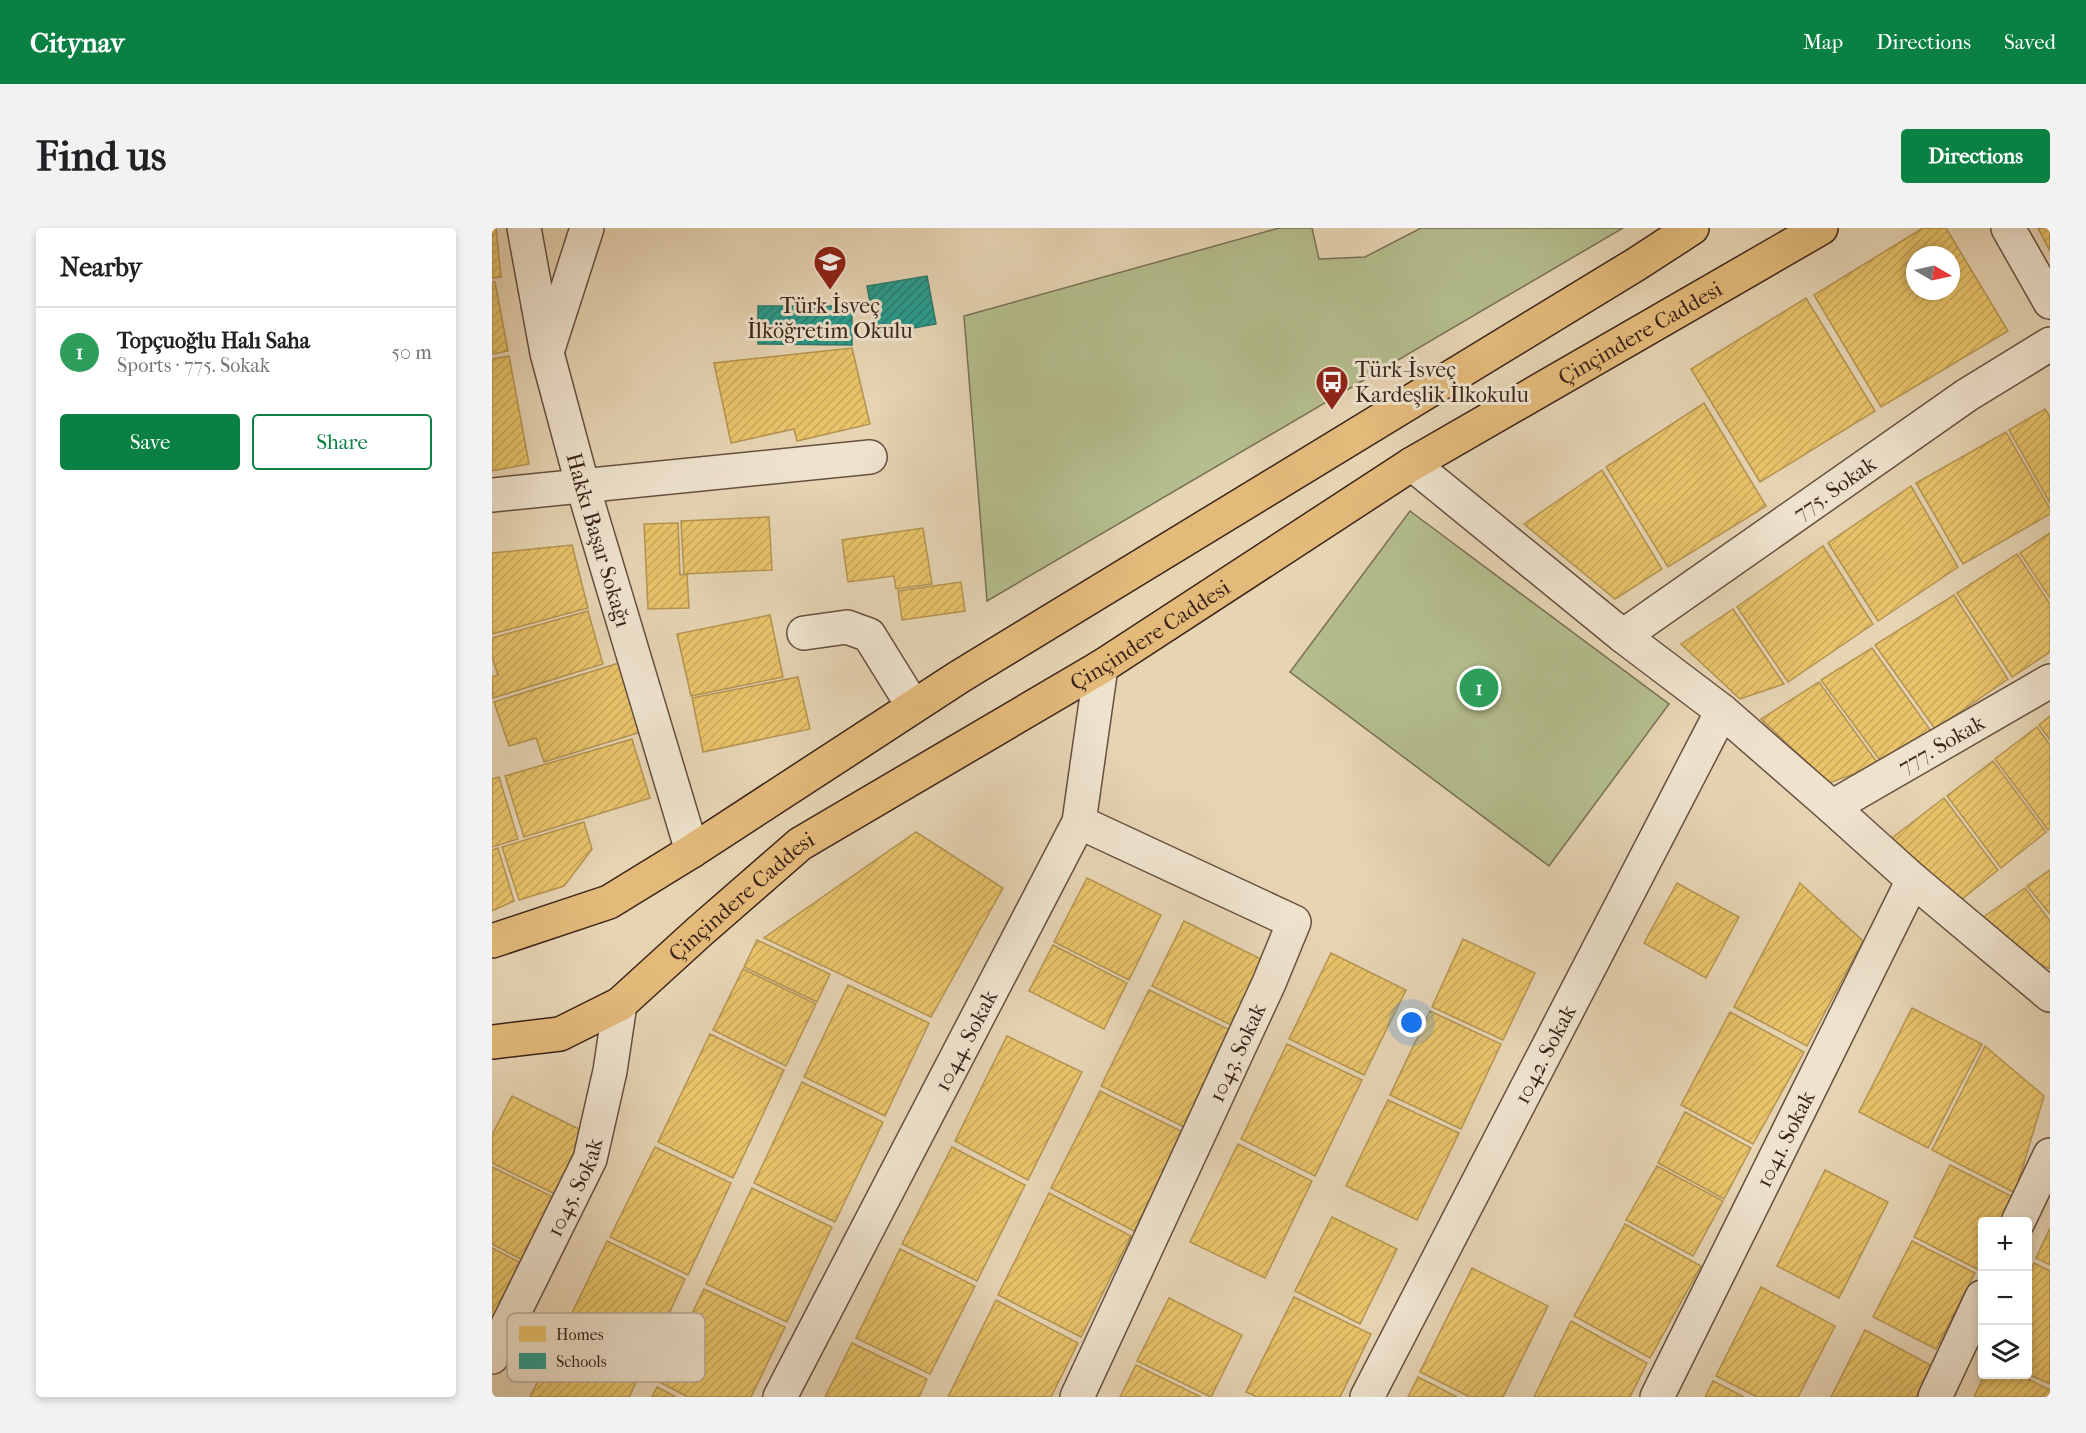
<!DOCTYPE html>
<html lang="en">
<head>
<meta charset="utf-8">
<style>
  body { margin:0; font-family:"IM FELL French Canon",serif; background:#f2f2f2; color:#202124 }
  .controls { position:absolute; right:18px; bottom:18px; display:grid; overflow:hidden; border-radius:6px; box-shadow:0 3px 9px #0003 }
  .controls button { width:54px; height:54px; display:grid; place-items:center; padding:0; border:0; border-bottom:2px solid #e0e0e0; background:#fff; color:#202124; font:30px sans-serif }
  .compass { position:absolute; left:1414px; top:18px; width:54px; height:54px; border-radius:50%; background:#fff; box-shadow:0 3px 9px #0003; rotate:99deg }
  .you { position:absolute; left:920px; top:795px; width:21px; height:21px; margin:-15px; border:4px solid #fff; border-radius:50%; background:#1a73e8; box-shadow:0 0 0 9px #1a73e833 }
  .badge { display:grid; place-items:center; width:39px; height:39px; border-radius:50%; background:#0b8043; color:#fff; font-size:20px; font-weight:700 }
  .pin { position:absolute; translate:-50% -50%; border:3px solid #fff; box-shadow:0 2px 6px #0006 }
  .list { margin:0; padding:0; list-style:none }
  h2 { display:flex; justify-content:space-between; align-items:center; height:78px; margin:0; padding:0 24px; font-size:26px }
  h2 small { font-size:20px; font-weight:400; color:#757577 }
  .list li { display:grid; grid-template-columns:39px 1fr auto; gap:18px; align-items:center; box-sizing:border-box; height:90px; padding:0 24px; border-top:2px solid #e0e0e0 }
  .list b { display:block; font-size:22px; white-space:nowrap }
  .list p { margin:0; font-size:20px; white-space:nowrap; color:#757577 }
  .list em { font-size:20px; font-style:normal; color:#757577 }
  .actions { display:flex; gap:12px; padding:18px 24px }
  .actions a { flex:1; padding:14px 0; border:2px solid #0b8043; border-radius:6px; text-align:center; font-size:21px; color:#0b8043 }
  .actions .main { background:#0b8043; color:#fff }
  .icon { flex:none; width:33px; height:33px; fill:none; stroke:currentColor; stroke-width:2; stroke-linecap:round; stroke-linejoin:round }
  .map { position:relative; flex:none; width:1558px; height:1169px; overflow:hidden; border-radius:6px }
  header { display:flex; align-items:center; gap:36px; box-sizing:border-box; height:84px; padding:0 30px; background:#0b8043; color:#fff }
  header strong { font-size:28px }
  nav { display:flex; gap:33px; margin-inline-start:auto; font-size:21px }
  .intro { display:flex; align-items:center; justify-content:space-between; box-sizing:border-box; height:144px; padding:0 36px }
  h1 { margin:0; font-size:42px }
  .button { padding:15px 27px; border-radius:6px; background:#0b8043; color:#fff; font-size:21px; font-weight:700 }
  main { display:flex; gap:36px; padding:0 36px }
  aside { flex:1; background:#fff; border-radius:6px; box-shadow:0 3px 9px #0003 }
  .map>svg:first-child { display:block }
</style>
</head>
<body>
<header>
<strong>Citynav</strong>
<nav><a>Map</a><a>Directions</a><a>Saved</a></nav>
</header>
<div class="intro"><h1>Find us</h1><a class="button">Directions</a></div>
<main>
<aside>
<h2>Nearby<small></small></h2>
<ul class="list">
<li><span class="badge" style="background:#2e9e5b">1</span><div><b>Topçuoğlu Halı Saha</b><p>Sports · 775. Sokak</p></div><em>50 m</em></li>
</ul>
<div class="actions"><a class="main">Save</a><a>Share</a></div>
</aside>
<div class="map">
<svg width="1558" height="1169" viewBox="0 0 1558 1169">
  <defs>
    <pattern id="homes-hatch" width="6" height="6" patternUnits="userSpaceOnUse" patternTransform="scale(1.5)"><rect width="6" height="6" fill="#e9c46a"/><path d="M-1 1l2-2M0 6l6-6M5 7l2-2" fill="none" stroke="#c9a85b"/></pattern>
    <pattern id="schools-hatch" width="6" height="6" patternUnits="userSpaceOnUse" patternTransform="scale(1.5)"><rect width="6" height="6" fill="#2a9d8f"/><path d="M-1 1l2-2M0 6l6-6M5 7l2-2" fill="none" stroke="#258074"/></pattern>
  </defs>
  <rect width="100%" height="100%" fill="#e6d4b3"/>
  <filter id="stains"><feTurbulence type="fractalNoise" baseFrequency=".00333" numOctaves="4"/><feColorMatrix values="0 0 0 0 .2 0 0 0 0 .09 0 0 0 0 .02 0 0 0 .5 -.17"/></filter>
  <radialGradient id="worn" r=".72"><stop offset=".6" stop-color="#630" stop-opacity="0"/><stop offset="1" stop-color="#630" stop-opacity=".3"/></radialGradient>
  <!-- green -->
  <g fill="#b4bd8d" stroke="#787054" stroke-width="1.5">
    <polygon points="787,0 820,0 827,31 873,29 929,0 1131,0 495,373 472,88"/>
    <polygon points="918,283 1177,476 1057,638 798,444"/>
  </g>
  <!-- homes -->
  <g fill="url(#homes-hatch)" stroke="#b59452" stroke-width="1.5" fill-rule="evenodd">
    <polygon points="0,0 4,0 9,49 0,50"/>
    <path d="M1431 0H1454L1516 103 1389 179 1322 67ZM1423 27H1459V63H1423Z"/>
    <polygon points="1546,0 1558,0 1558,23"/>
    <polygon points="0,54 3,54 16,123 0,126"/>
    <polygon points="1314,70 1383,183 1268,254 1199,141"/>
    <polygon points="360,120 378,196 305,213 302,201 239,215 222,135"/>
    <polygon points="17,128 37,236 0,243 0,131"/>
    <polygon points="1212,175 1274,278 1176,339 1114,239"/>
    <polygon points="1553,181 1558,189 1558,275 1517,202"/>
    <polygon points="1514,204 1558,281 1558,286 1471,336 1424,255"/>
    <polygon points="1110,242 1170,341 1123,371 1032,296"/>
    <polygon points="1419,258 1466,339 1386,393 1336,315"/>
    <polygon points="277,289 280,342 192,346 189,293"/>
    <polygon points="186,295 188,347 195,346 197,380 156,381 152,296"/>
    <polygon points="431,300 440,356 404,361 402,348 356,354 350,312"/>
    <polygon points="1558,305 1558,370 1528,325"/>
    <polygon points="80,317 96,380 0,406 0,325"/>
    <polygon points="1331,318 1381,396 1296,454 1245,379"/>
    <polygon points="1525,326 1558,376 1558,424 1520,449 1465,365"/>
    <polygon points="469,354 473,383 410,392 406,363"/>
    <polygon points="1462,367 1516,451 1443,501 1383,417"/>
    <polygon points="1241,381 1292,456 1248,471 1189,416"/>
    <polygon points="96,383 111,436 1,470 0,449 6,447 0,429 0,410"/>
    <polygon points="278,387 291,449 199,468 185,406"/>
    <polygon points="1380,420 1439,503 1390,535 1329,452"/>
    <polygon points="130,434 152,503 52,534 44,510 17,518 2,474"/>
    <polygon points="306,449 318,501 211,524 200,470"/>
    <polygon points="1327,454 1387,537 1337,555 1269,491"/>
    <polygon points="1558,488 1558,512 1547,497"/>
    <polygon points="1545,499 1558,517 1558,601 1556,602 1503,531"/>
    <polygon points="140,511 158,570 32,609 13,548"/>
    <polygon points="1501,533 1554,604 1509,640 1455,568"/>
    <polygon points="7,549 26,611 0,619 0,551"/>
    <polygon points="1452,570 1506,642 1459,680 1396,613"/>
    <polygon points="92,594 100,621 72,658 27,672 10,619"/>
    <polygon points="424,604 511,660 439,789 272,710"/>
    <polygon points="6,620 22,673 0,683 0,622"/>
    <polygon points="1558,642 1558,686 1535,658"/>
    <polygon points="595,650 669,687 637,752 562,714"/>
    <polygon points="1185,655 1247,689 1214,750 1152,715"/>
    <polygon points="1308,655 1371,713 1315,818 1242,779"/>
    <polygon points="1533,660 1558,693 1558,741 1535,730 1483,695"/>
    <polygon points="692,693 775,734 743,799 660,758"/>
    <polygon points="971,711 1043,745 1011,812 940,779"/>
    <polygon points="265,712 338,746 325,774 252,739"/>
    <polygon points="561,717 635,755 612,801 537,763"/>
    <polygon points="839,725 914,762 872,847 797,811"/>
    <polygon points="251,741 324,776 294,838 221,802"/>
    <polygon points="356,757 437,795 393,888 312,849"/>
    <polygon points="657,762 740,803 692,899 609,858"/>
    <polygon points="1420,780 1490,816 1436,920 1367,884"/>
    <polygon points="938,783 1009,816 969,901 898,867"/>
    <polygon points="1238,784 1312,824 1261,916 1189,877"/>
    <polygon points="218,806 292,842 241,950 166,914"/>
    <polygon points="515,808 590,844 536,952 463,913"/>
    <polygon points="795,816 870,852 823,948 749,911"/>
    <polygon points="1493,818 1552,868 1523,965 1440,922"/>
    <polygon points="310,854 391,894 343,994 262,955"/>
    <polygon points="608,863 691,904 642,1003 559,960"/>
    <polygon points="20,868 97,906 67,968 0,935 0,907"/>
    <polygon points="896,872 967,905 925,992 854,958"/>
    <polygon points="1193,884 1259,920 1232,971 1166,935"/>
    <polygon points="746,916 820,953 773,1050 698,1014"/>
    <polygon points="163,919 239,955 196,1047 118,1009"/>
    <polygon points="460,919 533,957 485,1053 410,1016"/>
    <polygon points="1458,937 1521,969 1509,994 1490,994 1490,1030 1485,1041 1422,1009"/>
    <polygon points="1165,938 1231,973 1201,1028 1134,992"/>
    <polygon points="0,939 65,971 34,1034 0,1016"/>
    <polygon points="1333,942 1396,974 1347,1070 1285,1038"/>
    <polygon points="260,960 340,999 295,1094 214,1056"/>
    <polygon points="557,965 639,1008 589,1109 506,1067"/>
    <polygon points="840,989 905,1021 868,1096 803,1063"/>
    <polygon points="1133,996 1209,1038 1158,1130 1082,1088"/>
    <polygon points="1558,1000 1558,1037 1544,1030"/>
    <polygon points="115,1013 193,1051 159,1124 79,1087"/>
    <polygon points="1420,1013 1483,1045 1444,1121 1381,1089"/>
    <polygon points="0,1020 33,1037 0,1094"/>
    <polygon points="408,1021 483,1058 438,1146 364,1110"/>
    <polygon points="1542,1035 1558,1043 1558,1156 1536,1146 1536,1050"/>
    <polygon points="980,1040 1056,1078 1011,1169 978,1169 928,1144"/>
    <polygon points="1269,1059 1343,1098 1306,1169 1265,1169 1224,1148"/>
    <polygon points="212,1061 293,1099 259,1169 196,1169 167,1154"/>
    <polygon points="802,1069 879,1106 848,1169 765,1169 754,1164"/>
    <polygon points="677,1070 750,1107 719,1169 645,1133"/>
    <polygon points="504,1072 586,1115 559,1169 456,1169"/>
    <polygon points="77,1091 156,1129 137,1169 38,1169"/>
    <polygon points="1079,1093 1155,1135 1138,1169 1042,1169"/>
    <polygon points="1373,1102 1446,1141 1432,1169 1339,1169"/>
    <polygon points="360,1115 435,1151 427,1169 333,1169"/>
    <polygon points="644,1137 709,1169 628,1169"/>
    <polygon points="1493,1146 1526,1146 1558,1162 1558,1169 1482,1169"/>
    <polygon points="926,1149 965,1169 916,1169"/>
    <polygon points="1221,1153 1252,1169 1213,1169"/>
    <polygon points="165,1159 184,1169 160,1169"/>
  </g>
  <!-- schools -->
  <g fill="url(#schools-hatch)" stroke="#2f796c" stroke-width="1.5">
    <polygon points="435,48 444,96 384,107 375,58"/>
    <polygon points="266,78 360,78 360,117 266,116"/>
  </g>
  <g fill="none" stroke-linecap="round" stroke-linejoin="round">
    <!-- minor casing -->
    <g stroke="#665040" stroke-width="36">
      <g id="minor">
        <path id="s1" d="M32 0 55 125 91 259 200 623"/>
        <polyline points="1516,0 1558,74"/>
        <polyline points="56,121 95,0"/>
        <polyline points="920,236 1131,408 1230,483 1340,579 1421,652 1558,767"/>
        <polyline points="0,267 378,229"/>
        <polyline points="312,405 355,399 377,407 421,478"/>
        <path id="s2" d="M1131 408 1475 167 1558 116"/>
        <path id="s3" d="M1340 579 1558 453"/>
        <polyline points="1526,994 1558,927"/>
        <path id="s4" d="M0 1129 98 931 118 843 128 776"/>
        <path id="s5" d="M288 1169 587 594 609 439"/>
        <path id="s6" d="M585 1169 777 755 802 694 587 594"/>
        <path id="s7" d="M875 1169 1230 483"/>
        <path id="s8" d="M1165 1169 1421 652"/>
        <polyline points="1443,1169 1490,1069"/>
      </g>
    </g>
    <!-- major casing -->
    <g stroke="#3b241a" stroke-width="36">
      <g id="major">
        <polyline points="0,713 117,674 200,623 467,449 1143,37 1200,0"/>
        <path id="s9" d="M0 814 68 806 128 776 207 704 308 616 609 439 920 236 1329 0"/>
      </g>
    </g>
    <!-- minor -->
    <use href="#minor" stroke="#efe3ce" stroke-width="33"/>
    <!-- major -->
    <use href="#major" stroke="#e3ba7a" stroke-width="33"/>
  </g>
  <!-- icons -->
  <defs>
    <g id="school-pin" transform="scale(1.725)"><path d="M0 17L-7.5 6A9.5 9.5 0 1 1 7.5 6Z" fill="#8f2418" stroke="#efe3ce"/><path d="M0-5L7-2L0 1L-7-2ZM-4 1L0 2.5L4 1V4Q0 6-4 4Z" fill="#fff"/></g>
    <g id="bus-pin" transform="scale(1.725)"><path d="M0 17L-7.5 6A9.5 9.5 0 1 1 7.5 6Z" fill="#8f2418" stroke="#efe3ce"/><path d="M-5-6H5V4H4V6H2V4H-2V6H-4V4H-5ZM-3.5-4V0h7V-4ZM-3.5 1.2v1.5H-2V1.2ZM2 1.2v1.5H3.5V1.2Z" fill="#fff"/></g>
  </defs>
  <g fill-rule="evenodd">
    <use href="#school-pin" x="338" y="34"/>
    <use href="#bus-pin" x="840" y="154"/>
  </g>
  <g text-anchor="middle" stroke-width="6" stroke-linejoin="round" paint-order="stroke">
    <!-- poi labels -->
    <g font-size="22" fill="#3b241a" stroke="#efe3ce">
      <text x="338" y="85">Türk İsveç<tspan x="338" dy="25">İlköğretim Okulu</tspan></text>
      <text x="863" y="149" text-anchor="start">Türk-İsveç<tspan x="863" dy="25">Kardeşlik İlkokulu</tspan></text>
    </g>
    <!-- street labels -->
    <g font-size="22" fill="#3b241a" stroke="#efe3ce">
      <text dy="8" stroke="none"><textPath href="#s9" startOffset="1360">Çinçindere Caddesi</textPath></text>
      <text dy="8" stroke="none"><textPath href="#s2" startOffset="258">775. Sokak</textPath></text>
      <text dy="8" stroke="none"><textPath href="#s1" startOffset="321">Hakkı Başar Sokağı</textPath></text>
      <text dy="8" stroke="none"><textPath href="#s9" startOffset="784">Çinçindere Caddesi</textPath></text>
      <text dy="8" stroke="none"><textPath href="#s3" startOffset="126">777. Sokak</textPath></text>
      <text dy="8" stroke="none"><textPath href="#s9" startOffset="298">Çinçindere Caddesi</textPath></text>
      <text dy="8" stroke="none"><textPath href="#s5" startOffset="402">1044. Sokak</textPath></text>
      <text dy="8" stroke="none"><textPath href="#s6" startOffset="380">1043. Sokak</textPath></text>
      <text dy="8" stroke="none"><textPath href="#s7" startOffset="386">1042. Sokak</textPath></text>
      <text dy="8" stroke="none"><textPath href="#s8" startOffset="288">1041. Sokak</textPath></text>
      <text dy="8" stroke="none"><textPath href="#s4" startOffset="189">1045. Sokak</textPath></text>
    </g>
  </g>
  <!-- legend -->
  <rect x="15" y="1085" width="198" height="69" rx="9" fill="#efe3ce" stroke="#b9aa98" stroke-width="1.5"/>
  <rect x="27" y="1098" width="27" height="16" fill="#e9c46a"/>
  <rect x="27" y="1125" width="27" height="16" fill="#2a9d8f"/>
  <g font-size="16" fill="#3b241a">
    <text x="64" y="1112">Homes</text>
    <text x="64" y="1139">Schools</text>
  </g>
  <rect width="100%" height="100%" filter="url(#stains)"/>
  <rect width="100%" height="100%" fill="url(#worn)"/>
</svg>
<div class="controls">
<button>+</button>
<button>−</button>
<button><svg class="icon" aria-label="layers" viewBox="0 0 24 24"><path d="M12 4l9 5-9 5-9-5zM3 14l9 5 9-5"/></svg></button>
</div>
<svg class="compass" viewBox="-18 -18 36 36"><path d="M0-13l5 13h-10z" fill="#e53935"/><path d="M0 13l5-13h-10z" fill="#757577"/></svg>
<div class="you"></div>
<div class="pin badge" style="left:987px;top:460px;background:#2e9e5b">1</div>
</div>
</main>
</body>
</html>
